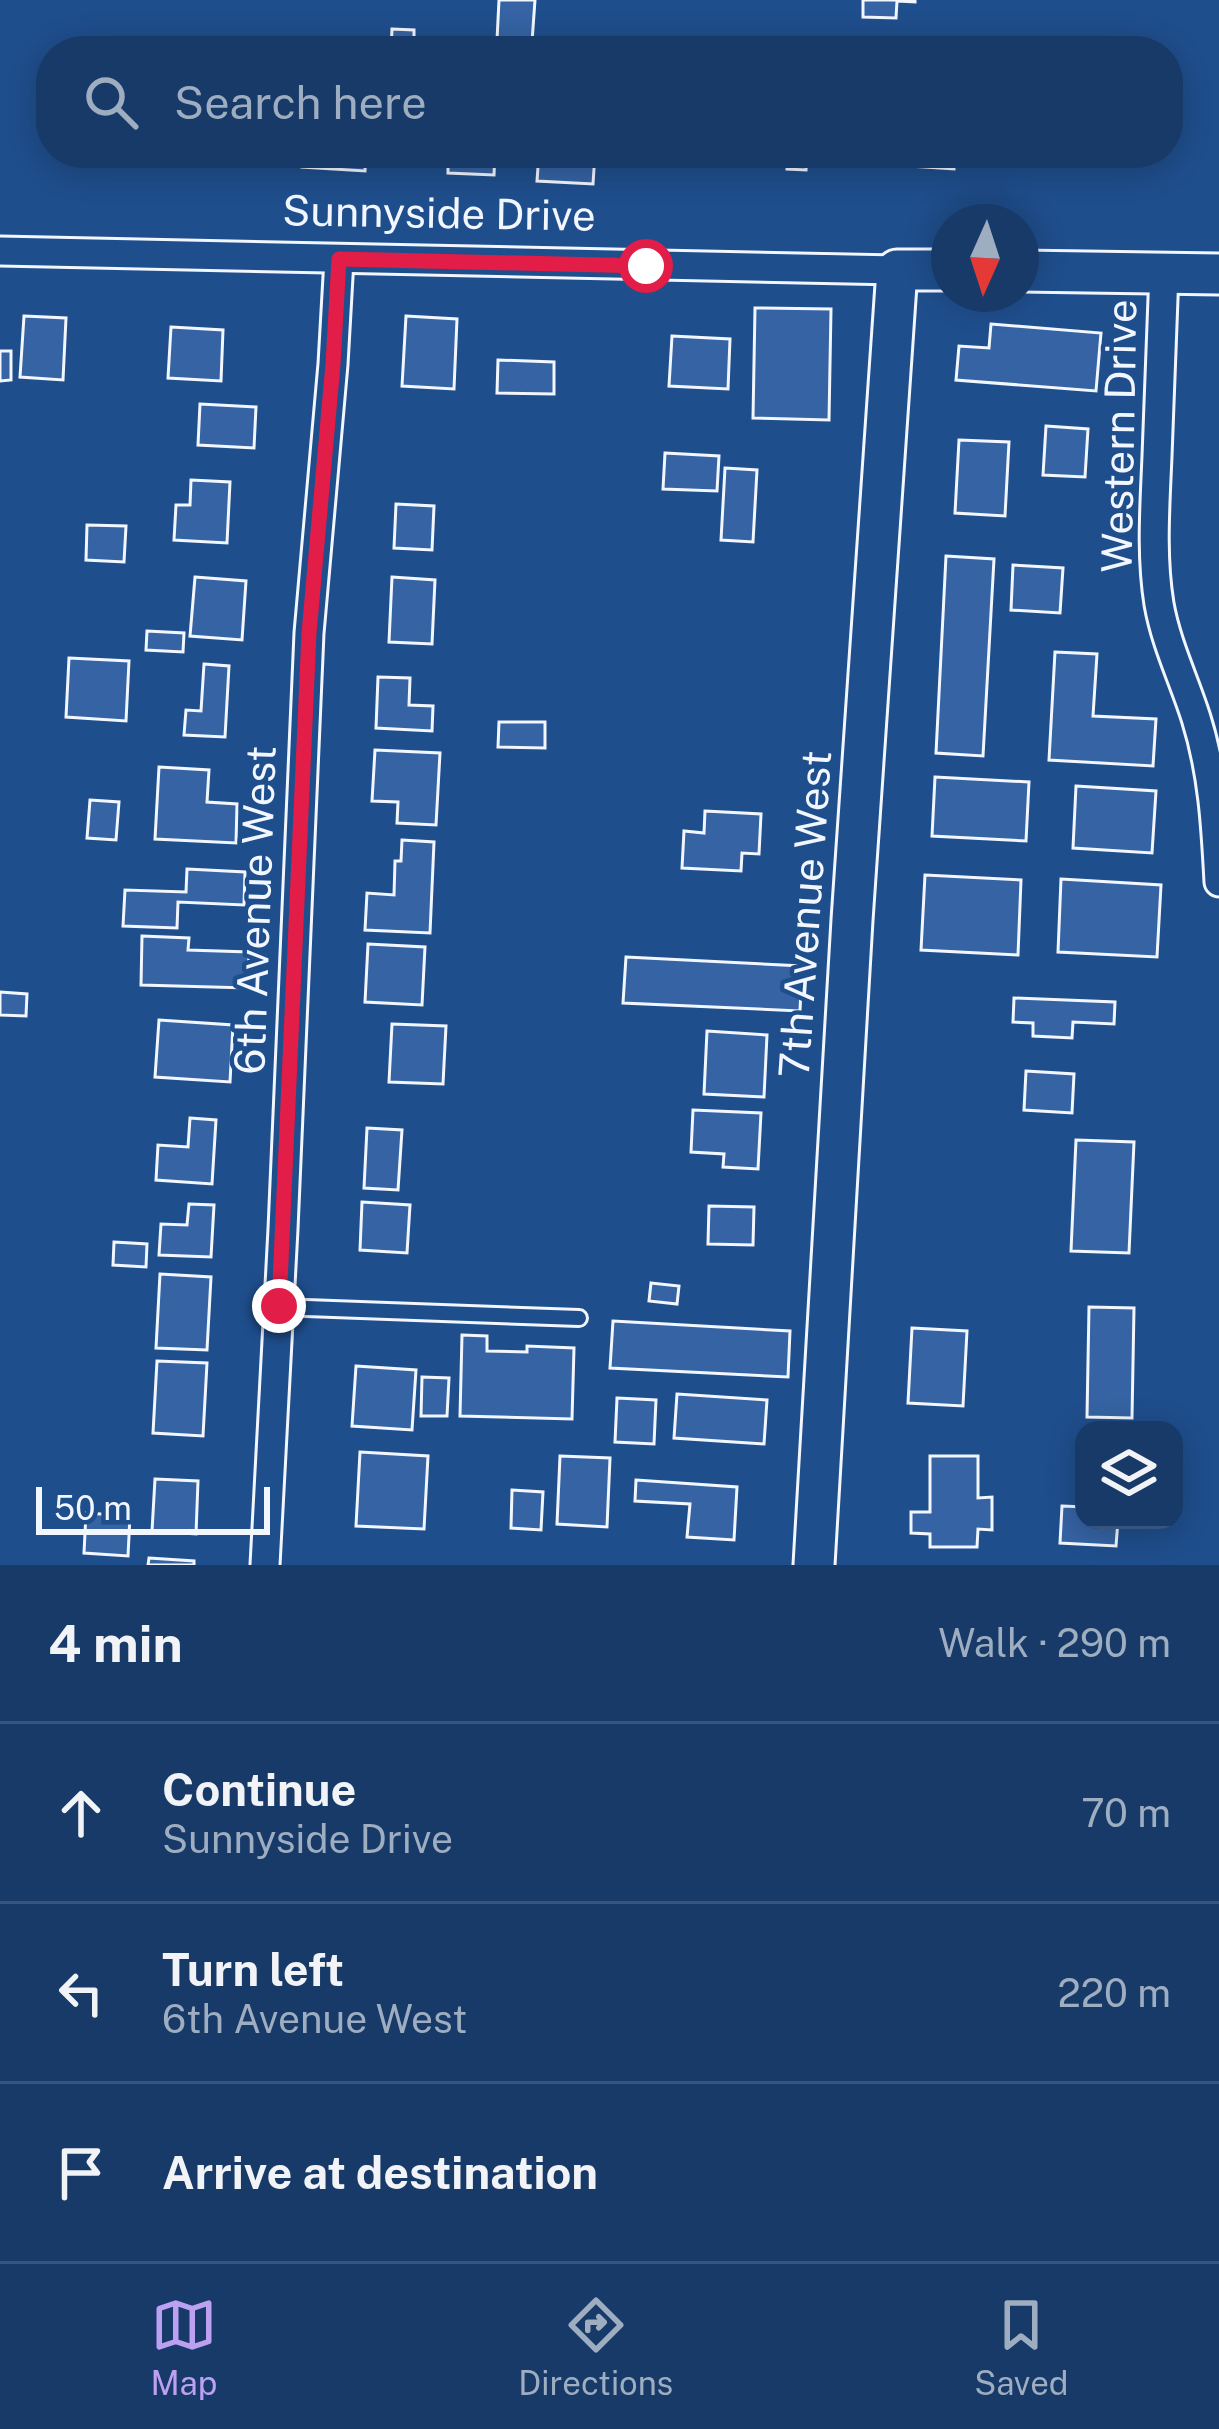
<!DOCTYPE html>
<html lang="en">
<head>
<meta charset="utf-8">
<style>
  body { margin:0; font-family:"Public Sans",sans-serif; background:#20416f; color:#f1f3f6 }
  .controls { position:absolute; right:36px; bottom:36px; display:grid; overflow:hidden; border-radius:24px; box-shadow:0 6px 30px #0003 }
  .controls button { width:108px; height:108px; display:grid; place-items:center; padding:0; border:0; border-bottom:3px solid #36547d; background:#173a69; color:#f1f3f6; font:60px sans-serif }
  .compass { position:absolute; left:931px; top:204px; width:108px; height:108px; border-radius:50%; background:#173a69; box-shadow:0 6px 30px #0003; rotate:183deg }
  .scale { position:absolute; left:36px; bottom:30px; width:234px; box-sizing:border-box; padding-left:12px; border:6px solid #f2f6ff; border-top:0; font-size:33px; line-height:42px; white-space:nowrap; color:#f2f6ff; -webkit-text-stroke:9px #1f4e8c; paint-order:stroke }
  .stop { position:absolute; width:36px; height:36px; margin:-27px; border:9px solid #e11d48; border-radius:50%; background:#fff }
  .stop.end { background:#e11d48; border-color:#fff; box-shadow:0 3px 12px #0008 }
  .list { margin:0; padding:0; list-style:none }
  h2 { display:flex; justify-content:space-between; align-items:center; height:156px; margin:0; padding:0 48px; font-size:51px }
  h2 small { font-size:39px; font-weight:400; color:#9eadc0 }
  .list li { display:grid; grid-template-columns:78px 1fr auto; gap:36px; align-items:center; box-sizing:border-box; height:180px; padding:0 48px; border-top:3px solid #36547d }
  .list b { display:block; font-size:45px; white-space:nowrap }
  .list p { margin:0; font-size:39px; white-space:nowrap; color:#9eadc0 }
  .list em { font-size:39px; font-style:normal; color:#9eadc0 }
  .icon { flex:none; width:66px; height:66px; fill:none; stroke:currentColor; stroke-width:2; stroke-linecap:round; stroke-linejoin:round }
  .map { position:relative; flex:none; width:1219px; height:1565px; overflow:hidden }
  .search { position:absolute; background:#173a69; box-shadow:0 6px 30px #0003; left:36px; right:36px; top:36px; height:132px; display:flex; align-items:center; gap:30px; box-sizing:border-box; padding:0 42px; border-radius:48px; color:#9eadc0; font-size:45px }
  .sheet { height:696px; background:#173a69 }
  nav { display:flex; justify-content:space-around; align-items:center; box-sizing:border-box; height:168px; border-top:3px solid #36547d; background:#173a69; font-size:33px; color:#9eadc0 }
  nav a { display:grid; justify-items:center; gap:6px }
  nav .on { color:#bca0f2 }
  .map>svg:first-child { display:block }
</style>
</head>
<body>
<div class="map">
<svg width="1219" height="1565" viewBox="0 0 1219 1565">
  <rect width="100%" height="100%" fill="#1f4e8c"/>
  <!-- building -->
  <g fill="#3563a3" stroke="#f2f6ff" stroke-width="3">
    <polygon points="499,0 535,0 532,42 497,40"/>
    <polygon points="863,0 915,0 915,2 897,1 896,18 863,17"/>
    <polygon points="392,29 414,30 414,51 391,51"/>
    <polygon points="224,45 285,48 284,51 224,51"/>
    <polygon points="217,153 284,153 284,161 217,159"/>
    <polygon points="303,153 366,153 365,171 302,167"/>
    <polygon points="386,153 423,153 422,166 385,163"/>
    <polygon points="448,153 495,153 494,175 448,173"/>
    <polygon points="539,153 595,153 593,184 537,181"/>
    <polygon points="788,153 807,153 806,170 787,169"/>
    <polygon points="910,153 955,153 954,169 910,166"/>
    <polygon points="755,308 831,309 829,420 753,418"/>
    <polygon points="24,316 66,318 63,380 20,377"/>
    <polygon points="406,316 457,319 454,389 402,386"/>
    <polygon points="991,324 1101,333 1096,391 956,380 959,346 989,348"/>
    <polygon points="171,327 223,330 221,381 168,378"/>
    <polygon points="672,336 730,339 728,389 669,386"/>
    <polygon points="0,351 11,351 11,380 0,381"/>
    <polygon points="498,360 554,362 554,394 497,393"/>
    <polygon points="200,404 256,407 254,448 198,445"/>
    <polygon points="1046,426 1088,429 1085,477 1043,475"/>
    <polygon points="959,440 1009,442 1005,516 955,513"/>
    <polygon points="665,453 719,456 717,491 663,489"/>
    <polygon points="725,468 757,470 753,542 721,540"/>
    <polygon points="191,480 230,482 227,543 174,540 176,505 190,505"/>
    <polygon points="396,504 434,506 432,550 394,548"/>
    <polygon points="87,525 126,526 124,562 86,560"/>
    <polygon points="946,556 994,559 983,756 936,753"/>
    <polygon points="1013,565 1063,568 1060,613 1011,610"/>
    <polygon points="195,577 246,581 242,640 190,636"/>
    <polygon points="392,577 435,580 432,644 389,642"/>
    <polygon points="147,631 184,633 183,652 146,650"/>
    <polygon points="1055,652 1097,654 1093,716 1156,719 1153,766 1049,760"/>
    <polygon points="69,658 129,661 126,721 66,717"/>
    <polygon points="204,664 229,666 225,737 184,735 186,710 201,711"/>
    <polygon points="378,677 410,678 409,705 433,706 432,731 376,728"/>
    <polygon points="499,722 545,722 545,748 498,747"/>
    <polygon points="375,750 440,753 436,825 397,823 398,802 372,801"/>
    <polygon points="159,767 209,770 207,802 237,804 236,843 155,839"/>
    <polygon points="935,777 1029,782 1026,841 932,836"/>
    <polygon points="1076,786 1156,791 1152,853 1073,848"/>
    <polygon points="90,800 119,802 116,840 87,838"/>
    <polygon points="705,811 761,814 759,854 742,853 741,871 682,868 684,831 704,833"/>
    <polygon points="402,840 434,842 430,933 365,930 367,893 394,895 395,861 401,861"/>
    <polygon points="187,869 245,872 244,905 178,902 177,928 123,926 125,890 186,892"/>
    <polygon points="925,875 1021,880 1018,955 921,950"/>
    <polygon points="1061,879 1161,885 1157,957 1058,952"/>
    <polygon points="142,936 189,938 188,950 249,952 248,988 141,985"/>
    <polygon points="368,944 425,947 422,1005 365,1002"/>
    <polygon points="626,957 802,966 800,1011 623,1003"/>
    <polygon points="0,992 27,994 26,1016 0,1015"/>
    <polygon points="1014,998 1115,1002 1114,1024 1073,1022 1072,1038 1033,1036 1033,1023 1013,1022"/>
    <polygon points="159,1020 233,1025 230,1082 155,1077"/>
    <polygon points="392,1024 446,1026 443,1084 389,1082"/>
    <polygon points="707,1031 767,1035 764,1097 704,1094"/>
    <polygon points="1026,1071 1074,1074 1072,1113 1024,1110"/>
    <polygon points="693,1110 761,1113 758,1169 723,1167 724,1154 691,1152"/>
    <polygon points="190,1118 216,1120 212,1184 156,1180 158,1145 188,1147"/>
    <polygon points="367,1128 402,1130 398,1190 364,1188"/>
    <polygon points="1076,1140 1134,1142 1129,1253 1071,1251"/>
    <polygon points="362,1202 410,1205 407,1253 360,1250"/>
    <polygon points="189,1204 214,1205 211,1257 159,1255 161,1224 187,1225"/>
    <polygon points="709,1206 754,1207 753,1245 708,1244"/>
    <polygon points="114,1242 147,1244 146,1267 113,1265"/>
    <polygon points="160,1274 211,1277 207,1350 156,1348"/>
    <polygon points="651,1283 679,1286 677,1304 649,1301"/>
    <polygon points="1089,1307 1134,1308 1132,1418 1087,1417"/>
    <polygon points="613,1321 790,1331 788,1377 610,1368"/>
    <polygon points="912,1328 967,1331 963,1406 908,1403"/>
    <polygon points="462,1335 487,1336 487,1351 527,1352 527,1346 574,1348 572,1419 460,1416"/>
    <polygon points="157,1361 207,1363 203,1436 153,1433"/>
    <polygon points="356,1366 416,1370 412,1430 352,1426"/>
    <polygon points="422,1377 449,1378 447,1416 421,1416"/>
    <polygon points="677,1394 767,1400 764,1444 674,1438"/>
    <polygon points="617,1398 656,1400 654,1444 615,1442"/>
    <polygon points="360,1452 428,1456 424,1529 356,1526"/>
    <polygon points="560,1456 610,1458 607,1527 557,1524"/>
    <polygon points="930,1456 978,1456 978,1498 992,1497 992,1530 978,1529 977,1547 930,1547 930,1534 911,1533 911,1512 930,1512"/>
    <polygon points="155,1479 198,1481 196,1534 152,1531"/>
    <polygon points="636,1480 737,1487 734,1540 687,1537 690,1504 635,1501"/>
    <polygon points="512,1490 543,1492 541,1530 511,1528"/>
    <polygon points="1062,1506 1084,1507 1084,1520 1118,1520 1116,1546 1060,1543"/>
    <polygon points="86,1513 130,1516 128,1556 84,1553"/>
    <polygon points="149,1558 194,1561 194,1565 148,1565"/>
  </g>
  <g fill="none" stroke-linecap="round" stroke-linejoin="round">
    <!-- lane casing -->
    <g stroke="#f2f6ff" stroke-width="20">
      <polyline id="lane" points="279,1307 579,1318"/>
    </g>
    <!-- street casing -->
    <g stroke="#f2f6ff" stroke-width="33">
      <g id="street">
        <polyline points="0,251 897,270"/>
        <path d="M1164 272C1162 333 1159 395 1157 456 1155 505 1151 555 1159 604 1166 644 1184 680 1196 718 1213 772 1216 825 1219 882"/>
        <polyline points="265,1565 283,1229 309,633 333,364 339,259"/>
      </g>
    </g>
    <!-- secondary casing -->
    <g stroke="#f2f6ff" stroke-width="45">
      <g id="secondary">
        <polyline points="1021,271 1219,274"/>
        <polyline points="814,1565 852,920 897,270 949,270"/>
      </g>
    </g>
    <!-- lane -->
    <use href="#lane" stroke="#1f4e8c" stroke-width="14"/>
    <!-- street -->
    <use href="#street" stroke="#1f4e8c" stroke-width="27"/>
    <!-- secondary -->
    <use href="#secondary" stroke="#1f4e8c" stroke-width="39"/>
  </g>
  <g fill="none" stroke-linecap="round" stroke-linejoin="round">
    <!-- route -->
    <polyline stroke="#e11d48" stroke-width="15" points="279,1306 309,633 333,364 339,259 646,266"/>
  </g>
  <g text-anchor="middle" stroke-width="9" stroke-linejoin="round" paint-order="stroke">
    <!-- street labels -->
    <g font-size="42" fill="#f2f6ff" stroke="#1f4e8c">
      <text transform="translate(439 213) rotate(1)" y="15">Sunnyside Drive</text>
      <text transform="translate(1119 436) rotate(-89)" y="15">Western Drive</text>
      <text transform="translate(255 910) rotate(-88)" y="15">6th Avenue West</text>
      <text transform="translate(805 914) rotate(-86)" y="15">7th Avenue West</text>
    </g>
  </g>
</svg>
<div class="controls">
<button><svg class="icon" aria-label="layers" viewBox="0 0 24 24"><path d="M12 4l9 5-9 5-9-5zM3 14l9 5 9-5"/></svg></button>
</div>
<svg class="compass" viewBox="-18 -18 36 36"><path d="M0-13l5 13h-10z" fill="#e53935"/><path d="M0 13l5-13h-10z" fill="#9eadc0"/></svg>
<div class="scale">50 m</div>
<div class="stop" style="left:646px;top:266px"></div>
<div class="stop end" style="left:279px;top:1306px"></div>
<div class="search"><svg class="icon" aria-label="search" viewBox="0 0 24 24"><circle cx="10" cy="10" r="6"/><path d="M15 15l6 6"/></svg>Search here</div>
</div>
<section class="sheet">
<h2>4 min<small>Walk · 290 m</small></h2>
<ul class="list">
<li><svg class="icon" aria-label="ahead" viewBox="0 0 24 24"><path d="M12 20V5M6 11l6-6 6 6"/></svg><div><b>Continue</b><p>Sunnyside Drive</p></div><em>70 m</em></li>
<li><svg class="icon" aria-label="left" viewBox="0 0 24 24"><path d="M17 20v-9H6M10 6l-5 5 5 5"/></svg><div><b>Turn left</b><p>6th Avenue West</p></div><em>220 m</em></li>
<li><svg class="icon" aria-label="arrive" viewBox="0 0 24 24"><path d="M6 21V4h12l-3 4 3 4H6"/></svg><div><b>Arrive at destination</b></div></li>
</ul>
</section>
<nav>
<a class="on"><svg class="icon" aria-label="map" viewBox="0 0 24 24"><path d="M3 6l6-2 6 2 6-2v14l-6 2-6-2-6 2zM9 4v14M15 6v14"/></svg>Map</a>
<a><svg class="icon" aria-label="directions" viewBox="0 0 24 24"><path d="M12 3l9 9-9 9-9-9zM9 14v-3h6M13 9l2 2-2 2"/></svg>Directions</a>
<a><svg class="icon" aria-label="saved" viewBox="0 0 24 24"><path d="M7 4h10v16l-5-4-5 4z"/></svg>Saved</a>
</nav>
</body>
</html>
